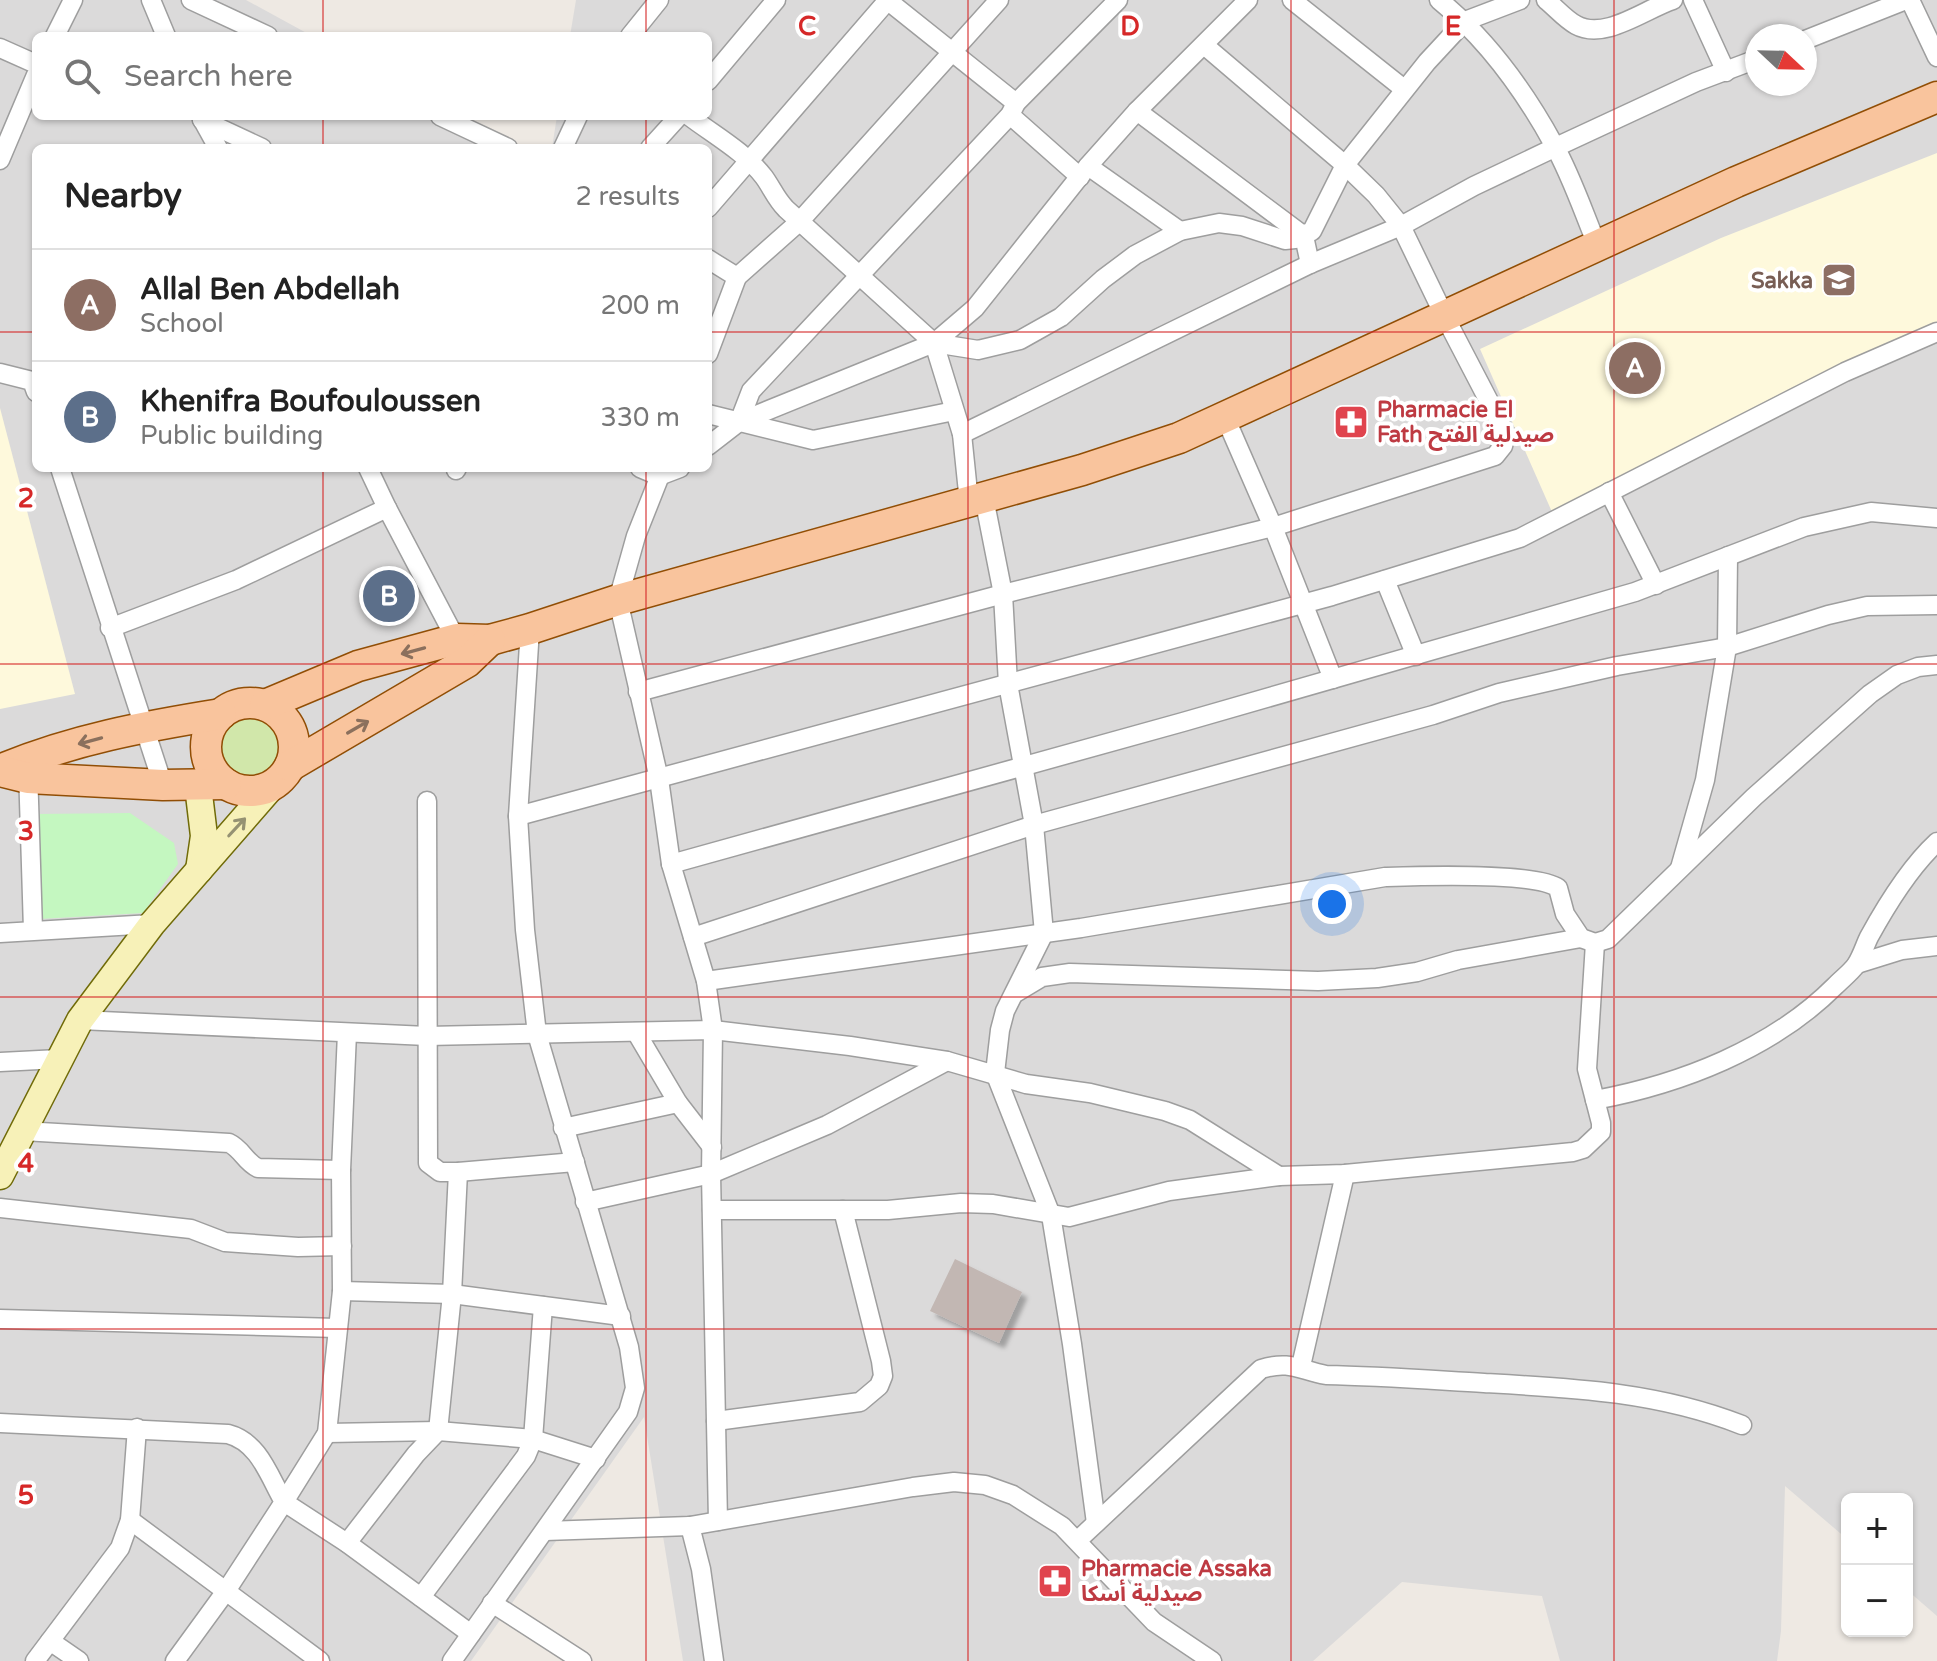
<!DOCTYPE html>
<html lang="en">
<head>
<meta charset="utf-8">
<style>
  body { margin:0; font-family:"Varela Round","Noto Sans Arabic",sans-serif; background:#f2f2f2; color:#222 }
  .controls { position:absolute; right:24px; bottom:24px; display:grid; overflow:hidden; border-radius:12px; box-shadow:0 2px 6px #0004 }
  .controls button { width:72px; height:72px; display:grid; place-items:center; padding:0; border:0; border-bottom:2px solid #e0e0e0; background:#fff; color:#222; font:40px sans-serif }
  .compass { position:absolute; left:1745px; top:24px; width:72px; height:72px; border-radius:50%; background:#fff; box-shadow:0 2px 6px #0004; rotate:112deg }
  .you { position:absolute; left:1332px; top:904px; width:28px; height:28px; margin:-20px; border:6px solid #fff; border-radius:50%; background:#1a73e8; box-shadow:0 0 0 12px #1a73e833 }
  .badge { display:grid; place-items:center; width:52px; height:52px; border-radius:50%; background:#db2777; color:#fff; font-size:26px; font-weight:700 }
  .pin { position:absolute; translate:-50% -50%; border:4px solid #fff; box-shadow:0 2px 8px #0006 }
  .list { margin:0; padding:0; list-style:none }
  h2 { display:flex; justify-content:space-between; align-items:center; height:104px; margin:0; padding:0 32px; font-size:34px }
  h2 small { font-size:26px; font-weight:400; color:#767676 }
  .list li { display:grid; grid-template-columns:52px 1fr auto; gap:24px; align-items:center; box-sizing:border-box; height:112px; padding:0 32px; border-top:2px solid #e0e0e0 }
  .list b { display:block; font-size:30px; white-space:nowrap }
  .list p { margin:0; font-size:26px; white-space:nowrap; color:#767676 }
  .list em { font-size:26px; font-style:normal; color:#767676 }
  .icon { flex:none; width:44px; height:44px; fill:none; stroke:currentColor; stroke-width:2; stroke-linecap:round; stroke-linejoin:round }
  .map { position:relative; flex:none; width:1937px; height:1661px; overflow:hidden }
  .search { position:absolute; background:#fff; box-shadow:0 2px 6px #0004; left:32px; top:32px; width:680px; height:88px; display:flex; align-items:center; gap:20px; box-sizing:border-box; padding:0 28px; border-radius:12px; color:#767676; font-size:30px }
  .panel { position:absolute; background:#fff; box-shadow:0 2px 6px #0004; left:32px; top:144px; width:680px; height:328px; border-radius:12px }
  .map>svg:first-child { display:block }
</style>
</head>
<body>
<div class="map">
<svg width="1937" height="1661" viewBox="0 0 1937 1661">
  <defs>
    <filter id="shadow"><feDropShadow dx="5.5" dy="5.5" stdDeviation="2" flood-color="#0004"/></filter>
  </defs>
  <rect width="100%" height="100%" fill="#eee9e3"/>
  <!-- residential -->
  <path fill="#dbdada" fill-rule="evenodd" d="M0 0H246L312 36H36V116H460L519 148H36V468H708V148H552L557 116H708V36H570L576 0H1937V1616L1907 1590V1499H1847V1539L1785 1486 1781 1631 1777 1661H1560L1542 1596 1402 1582 1313 1661H683L644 1417 471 1661H0ZM1757 36H1805V84H1757Z"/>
  <!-- education -->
  <g fill="#fef9dc">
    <polygon points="1937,153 1937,322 1791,388 1552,512 1480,349 1721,238"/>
    <polygon points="0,408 75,694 0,709"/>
  </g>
  <!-- grass -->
  <circle fill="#d1e7aa" cx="251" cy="747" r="31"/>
  <!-- park -->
  <polygon fill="#c4f7c0" points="130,813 174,843 178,864 143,913 39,919 35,814"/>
  <!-- building -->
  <polygon fill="#c2b7b3" filter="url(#shadow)" points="955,1259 1022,1292 999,1343 930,1311"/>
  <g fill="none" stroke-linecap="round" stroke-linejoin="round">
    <!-- street casing -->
    <g stroke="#9e9e9e" stroke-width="21">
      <g id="street">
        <polyline points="151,0 166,36"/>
        <polyline points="191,0 268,36"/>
        <polyline points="887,0 1016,103"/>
        <polyline points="1292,0 1404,89"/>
        <path d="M1439 0C1488 40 1524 90 1554 145 1572 177 1584 214 1598 247"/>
        <path d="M1546 0C1556 8 1565 19 1576 25 1605 41 1645 9 1673 0"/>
        <polyline points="1693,0 1726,72"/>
        <polyline points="1910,0 1937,57"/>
        <polyline points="55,36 73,0"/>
        <polyline points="630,36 659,0"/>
        <polyline points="1805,40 1906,0"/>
        <polyline points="0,48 36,64"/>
        <polyline points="708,81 776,0"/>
        <polyline points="1137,111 1304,236 1310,264"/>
        <polyline points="1010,115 1080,177"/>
        <polyline points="440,116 508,148"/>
        <path d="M689 116C714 135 745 152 764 177 772 188 776 199 786 209L934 343 962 434 969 502"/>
        <polyline points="202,119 218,148"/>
        <polyline points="202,120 262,148"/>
        <polyline points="563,148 578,116"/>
        <polyline points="650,148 679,116"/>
        <polyline points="0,160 36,75"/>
        <polyline points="1088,166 1180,231"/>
        <polyline points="708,208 888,0"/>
        <polyline points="708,259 737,277 708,354"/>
        <polyline points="737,277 799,222 999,0"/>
        <polyline points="934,343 978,350 1020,340 1061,317 1103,279 1135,255 1180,231 1219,223 1242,226 1285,240 1295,239 1312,231 1345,165 1427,62 1465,21 1520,0"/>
        <polyline points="0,373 32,381 36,392"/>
        <polyline points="708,414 813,440 954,411"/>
        <polyline points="1225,417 1273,527 1333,679"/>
        <polyline points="739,422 751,391 1010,115 1016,103 1118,0"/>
        <polyline points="962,434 1310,264 1401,226 1474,186 1556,147 1696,82 1757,59"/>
        <polyline points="708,446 739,422 934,343 975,308 1088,166 1137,111 1248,0"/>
        <polyline points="60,468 163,785"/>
        <polyline points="368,468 387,508 460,647"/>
        <polyline points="640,468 659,476 680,468"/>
        <polyline points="663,468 636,536 618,600 659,779 671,864 706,981 713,1030 711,1174 718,1521"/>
        <polyline points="456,470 457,468"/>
        <polyline points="1609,492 1656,585"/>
        <polyline points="984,498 1003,594 1008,684 1034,825 1044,933 1005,1011 1000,1030 995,1073 1051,1215 1072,1344 1096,1523"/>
        <polyline points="1385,580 1416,656"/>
        <polyline points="110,628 236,580 387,508"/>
        <polyline points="638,692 1003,594 1273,527 1495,456 1503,446 1506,434 1444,315 1401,226 1376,195 1345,165 1204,45"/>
        <polyline points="28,769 33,930"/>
        <polyline points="427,801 428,1163 440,1172 458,1172 575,1162"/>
        <polyline points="518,816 1332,596 1520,538 1845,372 1937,332"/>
        <polyline points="671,864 1183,722 1635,592 1804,527 1871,512 1937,518"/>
        <polyline points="1680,868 1705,780 1727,647 1728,556"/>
        <polyline points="0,933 152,924"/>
        <polyline points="693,937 1034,825 1433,715 1499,693 1617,666 1727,647 1828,615 1867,606 1937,605"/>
        <polyline points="1857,964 1902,950 1937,946"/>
        <path d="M706 981 1081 928 1385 877C1417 876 1536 872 1558 888L1565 914 1581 938 1595 943 1608 939 1754 797 1870 694 1897 675 1918 667 1937 665"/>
        <polyline points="1017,992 1042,977 1070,973 1318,981 1377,978 1417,972 1458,960 1581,938"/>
        <polyline points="80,1020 427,1036 713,1030 850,1046 947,1061 1026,1084 1090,1093 1165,1111 1190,1120 1279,1176"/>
        <polyline points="636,1032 678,1103 712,1147"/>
        <polyline points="347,1033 341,1170 342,1291 327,1433 284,1502 347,1543 471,1634"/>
        <polyline points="0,1062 59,1059"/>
        <path d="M1595 1100C1681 1084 1772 1049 1835 986 1842 979 1851 972 1856 965 1862 956 1865 945 1869 937 1886 906 1911 866 1937 842"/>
        <polyline points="563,1128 678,1103"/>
        <path d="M23 1131 229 1143C242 1149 245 1162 258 1168L341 1170"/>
        <polyline points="585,1202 711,1174 827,1125 947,1061"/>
        <polyline points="0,1208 191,1229 225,1242 298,1247 342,1246"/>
        <polyline points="712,1210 888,1210 961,1203 993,1204 1069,1217 1169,1191 1279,1176 1345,1174 1573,1152 1583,1149 1601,1132 1601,1123 1587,1069 1595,943"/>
        <polyline points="342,1291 452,1294 621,1316"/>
        <polyline points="0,1319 337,1328"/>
        <polyline points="1301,1366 1345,1174"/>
        <polyline points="716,1421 860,1402 879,1386 883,1376 881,1361 843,1210"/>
        <path d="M0 1423 228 1434C259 1442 269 1476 284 1502L226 1591 175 1661"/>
        <polyline points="327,1433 438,1431 533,1439 596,1459"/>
        <polyline points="130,1520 320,1661"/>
        <polyline points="690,1526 701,1569 714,1661"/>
        <polyline points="545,1531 690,1526 913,1487 954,1482 985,1485 1013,1495 1062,1526 1154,1622 1212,1661"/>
        <path d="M1078 1540 1261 1369C1290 1360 1299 1370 1326 1375 1379 1376 1432 1380 1484 1383 1574 1388 1658 1392 1742 1425"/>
        <polyline points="347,1543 416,1454 438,1431 452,1294 458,1172"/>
        <polyline points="421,1597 526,1456 533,1439 543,1306"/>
        <polyline points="492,1603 582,1661"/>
        <polyline points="50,1641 79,1661"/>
        <polyline points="35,1661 120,1548 130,1520 137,1428"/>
        <polyline points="452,1661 628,1412 635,1388 629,1347 537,1034 525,930 518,816 530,629"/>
      </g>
    </g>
    <!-- secondary casing -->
    <g stroke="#706b08" stroke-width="29">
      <g id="secondary">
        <polyline points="198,786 204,836 199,870"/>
        <polyline points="0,1176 80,1020 152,924 274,784"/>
      </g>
    </g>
    <!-- primary casing -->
    <g stroke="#914e05" stroke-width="33">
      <g id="primary">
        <circle cx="250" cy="747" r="44"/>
        <polyline points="265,705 358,666 457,639 490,640 530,629 618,600 1082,470 1179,438 1736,182 1937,97"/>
        <polyline points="290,766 467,662 490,640"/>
        <path d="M0 770C70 740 146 726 221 714"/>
        <polyline points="0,771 28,778 163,785 226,784"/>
      </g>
    </g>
    <!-- street -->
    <use href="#street" stroke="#fff" stroke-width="18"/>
    <!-- secondary -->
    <use href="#secondary" stroke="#f7f1b8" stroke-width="26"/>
    <!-- primary -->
    <use href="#primary" stroke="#f9c49d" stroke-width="30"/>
  </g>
  <!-- one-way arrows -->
  <defs><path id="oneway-shaft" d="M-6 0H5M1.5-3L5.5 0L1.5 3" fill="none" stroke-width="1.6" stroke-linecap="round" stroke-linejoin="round" transform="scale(2)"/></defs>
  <g stroke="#8b705d">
    <use href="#oneway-shaft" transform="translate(413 651) rotate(165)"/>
    <use href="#oneway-shaft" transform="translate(358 727) rotate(-30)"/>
    <use href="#oneway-shaft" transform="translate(90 741) rotate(165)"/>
  </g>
  <use stroke="#959272" href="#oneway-shaft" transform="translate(237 827) rotate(-47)"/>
  <!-- grid -->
  <path fill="none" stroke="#d62828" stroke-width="2" stroke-opacity="0.55" d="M323 0V36M646 0V36M968 0V1661M1291 0V1661M1614 0V1661M323 116V148M646 116V148M0 332H36M708 332H1937M323 468V1661M646 468V1661M0 664H1937M0 997H1937M0 1329H1937"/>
  <!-- icons -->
  <defs>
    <g id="school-square" transform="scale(1.8)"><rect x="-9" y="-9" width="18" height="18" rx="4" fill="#8d6e63" stroke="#fff"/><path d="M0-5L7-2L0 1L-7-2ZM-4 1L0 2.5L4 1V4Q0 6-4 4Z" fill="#fff"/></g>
    <g id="pharmacy-square" transform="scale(1.8)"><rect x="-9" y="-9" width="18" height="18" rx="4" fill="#e0444e" stroke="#fff"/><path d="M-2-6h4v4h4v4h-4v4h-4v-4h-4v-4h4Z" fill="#fff"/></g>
  </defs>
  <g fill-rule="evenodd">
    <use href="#school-square" x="1839" y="280"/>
    <use href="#pharmacy-square" x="1351" y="422"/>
    <use href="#pharmacy-square" x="1055" y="1581"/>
  </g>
  <g text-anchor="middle" stroke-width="8" stroke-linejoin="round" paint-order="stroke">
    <!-- education labels -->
    <g font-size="22" font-weight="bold" fill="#785e54" stroke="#fff" text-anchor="end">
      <text x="1813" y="288">Sakka</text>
    </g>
    <!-- health labels -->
    <g font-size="22" font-weight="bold" fill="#be3a42" stroke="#fff" text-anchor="start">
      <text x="1377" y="417">Pharmacie El<tspan x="1377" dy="25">Fath صيدلية الفتح</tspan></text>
      <text x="1081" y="1576">Pharmacie Assaka<tspan x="1081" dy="25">صيدلية أسكا</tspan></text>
    </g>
  </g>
  <g font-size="26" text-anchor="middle" font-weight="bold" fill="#d62828" stroke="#fff" stroke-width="8" stroke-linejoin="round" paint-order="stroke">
    <text x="807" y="35">C</text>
    <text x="1130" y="35">D</text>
    <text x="1453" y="35">E</text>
    <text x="26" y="507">2</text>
    <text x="26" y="840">3</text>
    <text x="26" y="1172">4</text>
    <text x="26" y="1504">5</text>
  </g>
</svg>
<div class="controls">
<button>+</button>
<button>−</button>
</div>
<svg class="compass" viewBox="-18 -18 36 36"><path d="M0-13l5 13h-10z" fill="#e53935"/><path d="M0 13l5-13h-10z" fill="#767676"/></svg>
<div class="you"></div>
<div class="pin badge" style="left:1635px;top:368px;background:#8d6e63">A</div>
<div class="pin badge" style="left:389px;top:596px;background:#5c6f8a">B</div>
<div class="search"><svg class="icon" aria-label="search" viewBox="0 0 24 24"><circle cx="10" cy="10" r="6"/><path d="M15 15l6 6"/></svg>Search here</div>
<section class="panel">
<h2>Nearby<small>2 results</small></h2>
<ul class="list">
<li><span class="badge" style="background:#8d6e63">A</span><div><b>Allal Ben Abdellah</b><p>School</p></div><em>200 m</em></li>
<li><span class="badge" style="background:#5c6f8a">B</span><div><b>Khenifra Boufouloussen</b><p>Public building</p></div><em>330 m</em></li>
</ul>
</section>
</div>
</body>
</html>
